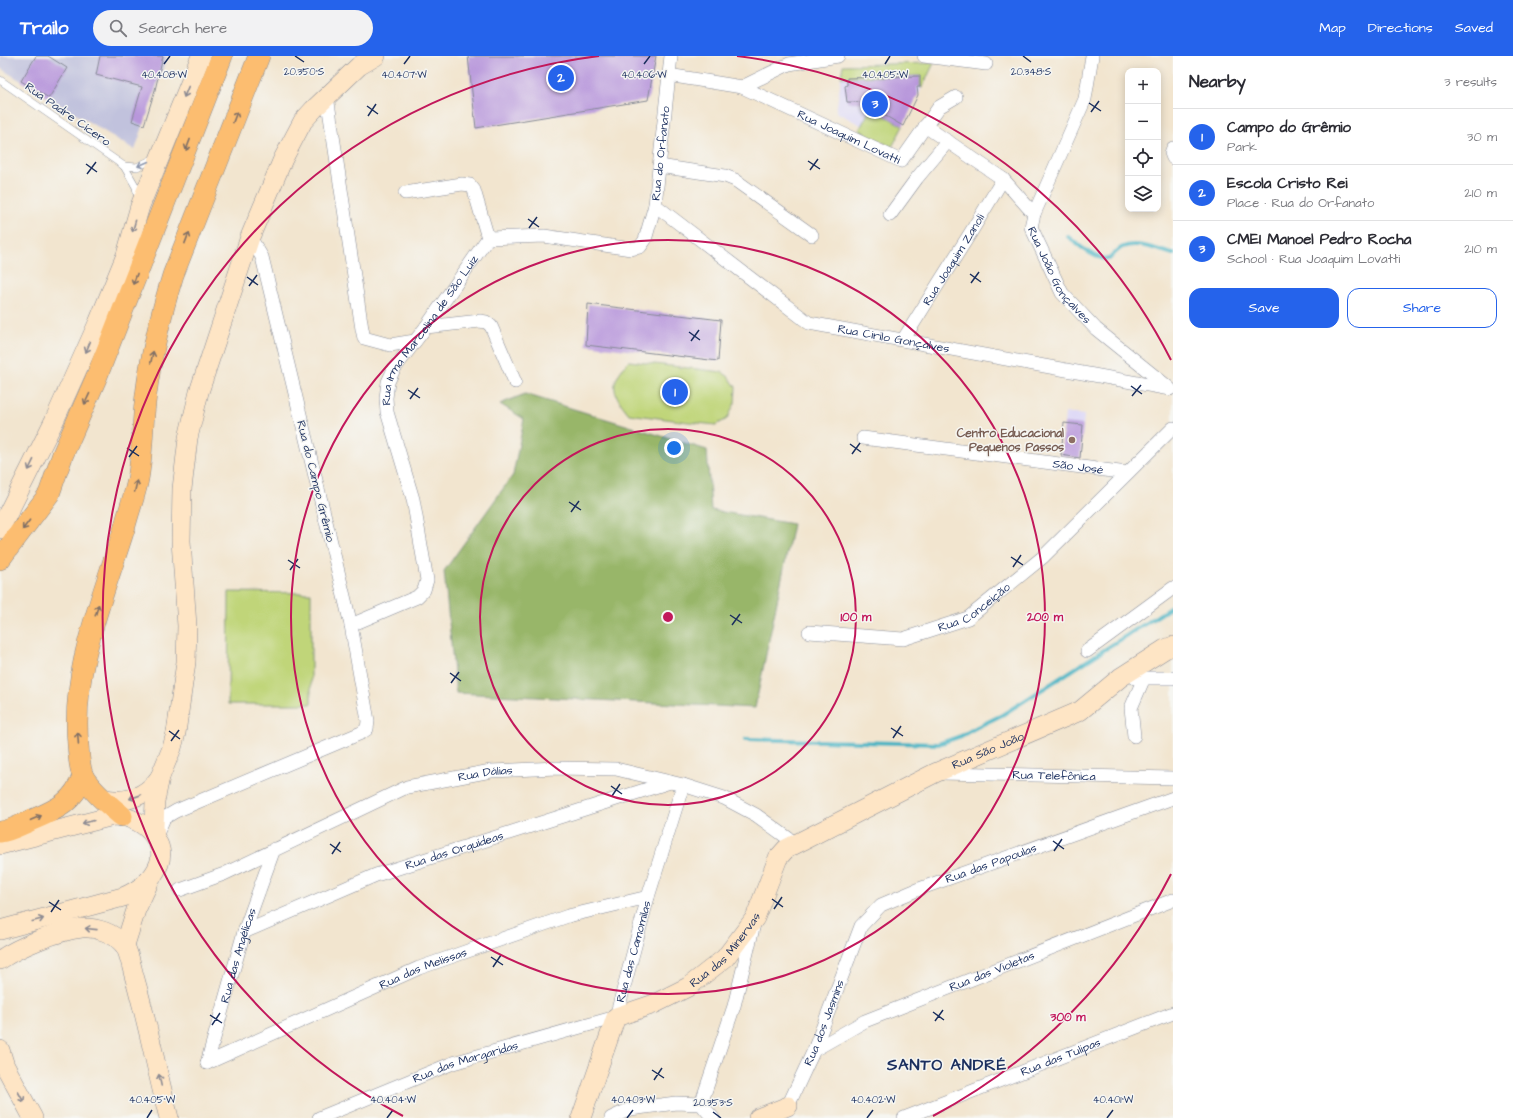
<!DOCTYPE html>
<html lang="en">
<head>
<meta charset="utf-8">
<style>
  body { margin:0; font-family:"Architects Daughter",sans-serif; background:#f2f2f3; color:#2b2b33 }
  .controls { position:absolute; right:12px; top:12px; display:grid; overflow:hidden; border-radius:8px; box-shadow:0 2px 10px #0003 }
  .controls button { width:36px; height:36px; display:grid; place-items:center; padding:0; border:0; border-bottom:1px solid #e1e1e2; background:#fff; color:#2b2b33; font:20px sans-serif }
  .you { position:absolute; left:674px; top:392px; width:14px; height:14px; margin:-10px; border:3px solid #fff; border-radius:50%; background:#1a73e8; box-shadow:0 0 0 6px #1a73e833 }
  .badge { display:grid; place-items:center; width:26px; height:26px; border-radius:50%; background:#2563eb; color:#fff; font-size:13px; font-weight:700 }
  .pin { position:absolute; translate:-50% -50%; border:2px solid #fff; box-shadow:0 1px 4px #0006 }
  .list { margin:0; padding:0; list-style:none }
  h2 { display:flex; justify-content:space-between; align-items:center; height:52px; margin:0; padding:0 16px; font-size:17px }
  h2 small { font-size:13px; font-weight:400; color:#7c7c81 }
  .list li { display:grid; grid-template-columns:26px 1fr auto; gap:12px; align-items:center; box-sizing:border-box; height:56px; padding:0 16px; border-top:1px solid #e1e1e2 }
  .list b { display:block; font-size:15px; white-space:nowrap }
  .list p { margin:0; font-size:13px; white-space:nowrap; color:#7c7c81 }
  .list em { font-size:13px; font-style:normal; color:#7c7c81 }
  .actions { display:flex; gap:8px; padding:12px 16px }
  .actions a { flex:1; padding:9px 0; border:1px solid #2563eb; border-radius:12px; text-align:center; font-size:14px; color:#2563eb }
  .actions .main { background:#2563eb; color:#fff }
  .icon { flex:none; width:22px; height:22px; fill:none; stroke:currentColor; stroke-width:2; stroke-linecap:round; stroke-linejoin:round }
  .map { position:relative; flex:none; width:1173px; height:1062px; overflow:hidden }
  header { display:flex; align-items:center; gap:24px; box-sizing:border-box; height:56px; padding:0 20px; background:#2563eb; color:#fff }
  header strong { font-size:19px }
  nav { display:flex; gap:22px; margin-inline-start:auto; font-size:14px }
  .search { width:280px; height:36px; background:#f2f2f3; display:flex; align-items:center; gap:10px; box-sizing:border-box; padding:0 14px; border-radius:22px; color:#7c7c81; font-size:15px }
  main { display:flex }
  aside { flex:1; background:#fff }
  .map>svg:first-child { display:block }
</style>
</head>
<body>
<header>
<strong>Trailo</strong>
<div class="search"><svg class="icon" aria-label="search" viewBox="0 0 24 24"><circle cx="10" cy="10" r="6"/><path d="M15 15l6 6"/></svg>Search here</div>
<nav><a>Map</a><a>Directions</a><a>Saved</a></nav>
</header>
<main>
<div class="map">
<svg width="1173" height="1062" viewBox="0 0 1173 1062">
  <rect width="100%" height="100%" fill="#f6f6f2"/>
  <filter id="ink" filterUnits="userSpaceOnUse"><feTurbulence type="fractalNoise" baseFrequency=".025" numOctaves="2"/><feDisplacementMap in="SourceGraphic" scale="8" xChannelSelector="R" yChannelSelector="G"/><feConvolveMatrix kernelMatrix="1 2 1 2 8 2 1 2 1" color-interpolation-filters="sRGB"/></filter>
  <filter id="wash" filterUnits="userSpaceOnUse"><feTurbulence type="fractalNoise" baseFrequency=".012" numOctaves="4" result="noise"/><feDisplacementMap in="SourceGraphic" scale="16" xChannelSelector="R" yChannelSelector="G"/><feGaussianBlur stdDeviation="0.9" result="paint"/><feColorMatrix in="noise" values="0 0 0 0 0 0 0 0 0 0 0 0 0 0 0 0 0 1.4 0 .05"/><feComposite in="paint" operator="in"/></filter>
  <g filter="url(#wash)">
    <rect width="100%" height="100%" fill="#f2e5cf"/>
    <!-- built -->
    <g fill="#dbd6f7">
      <polygon points="934,7 892,91 859,74 861,69 836,56 843,9"/>
      <polygon points="1065,357 1084,359 1080,402 1061,399"/>
    </g>
    <!-- industrial -->
    <polygon fill="#c1c2dd" points="0,0 167,0 135,94 0,12"/>
    <!-- green -->
    <g fill="#c0d579" stroke="#6e826c">
      <polygon points="934,7 922,32 920,31 920,20 841,21 843,9"/>
      <polygon points="871,52 903,70 892,91 859,74"/>
      <path d="M629 305 722 316 729 321 736 331 735 347 727 363 716 369 688 366 629 358C611 336 609 327 629 305Z"/>
      <polygon points="229,536 311,537 311,648 228,648"/>
    </g>
    <!-- forest -->
    <polygon fill="#98b669" stroke="#5a7264" points="525,338 707,394 711,454 793,468 755,652 456,637 444,515 513,419 524,363 500,348"/>
    <g fill="none" stroke-linecap="round" stroke-linejoin="round">
      <!-- stream -->
      <g stroke="#46b3c3" stroke-width="4">
        <path d="M1067 180C1079 189 1093 203 1109 203 1113 199 1118 193 1123 191 1138 185 1158 194 1173 198"/>
        <polyline points="746,683 938,688 961,680 977,671 1002,659 1173,550"/>
      </g>
    </g>
    <g id="blocks">
      <!-- building -->
      <g fill="#b897db">
        <polygon points="36,0 48,0 67,12 49,42 21,25"/>
        <polygon points="100,0 163,0 155,34 144,69 132,65 142,31 96,19"/>
        <polygon points="468,0 656,0 648,44 476,72"/>
        <polygon points="920,20 920,31 917,31 918,39 903,70 884,59 891,47 847,46 845,30 847,29 847,22"/>
        <polygon points="588,248 721,264 718,305 586,289"/>
        <polygon points="1064,367 1083,369 1080,402 1061,399"/>
      </g>
    </g>
  </g>
  <g filter="url(#ink)">
    <use href="#blocks" fill-opacity="0" stroke="#868a96" stroke-width="1"/>
    <g fill="none" stroke-linecap="round" stroke-linejoin="round">
      <!-- lane casing -->
      <g stroke="#868a96" stroke-width="8">
        <g id="lane">
          <polyline points="0,24 124,110 136,131 138,142"/>
          <polyline points="124,110 137,111 155,102"/>
        </g>
      </g>
      <!-- street casing -->
      <g stroke="#868a96" stroke-width="14">
        <g id="street">
          <polyline points="924,0 986,8"/>
          <path id="s1" d="M1092 0 1085 43 1034 158 1031 171 1062 237 1096 273 1168 331"/>
          <path id="s2" d="M668 19 742 31 901 105 939 51 956 41"/>
          <polyline points="742,31 789,8 838,0"/>
          <polyline points="327,40 362,273 364,282 390,289 415,285"/>
          <polyline points="925,70 1003,123 1034,158"/>
          <polyline points="1173,92 1171,97 1173,102"/>
          <polyline points="659,110 725,120 735,124 812,179"/>
          <polyline points="405,137 462,128 470,129 474,134 488,182"/>
          <path id="s3" d="M655 149 809 267 1170 333"/>
          <polyline points="890,159 917,122 948,85"/>
          <polyline points="426,271 480,265 486,266 491,270 515,326"/>
          <path id="s4" d="M903 284 971 176 1003 123"/>
          <path id="s5" d="M863 382 1127 417"/>
          <path id="s6" d="M351 569 417 541 424 534 427 524 413 443 387 356 386 342 388 326 394 313 426 271 488 182 544 180 631 193 640 191 645 184 655 149 671 0"/>
          <path id="s7" d="M809 576 903 583 968 562 1043 501 1173 372"/>
          <polyline points="1087,595 1173,532"/>
          <polyline points="1135,622 1173,622"/>
          <polyline points="1134,680 1131,652 1144,622"/>
          <path id="s8" d="M941 717 1173 722"/>
          <polyline points="157,778 164,762 176,755 361,677 367,673 368,665 351,569 262,201 250,181"/>
          <path id="s9" d="M180 834 224 818 407 731 491 715 556 712 616 713 683 729 724 742 756 759 796 788"/>
          <path id="s10" d="M244 876 376 819 670 726"/>
          <path id="s11" d="M814 994 865 965 1173 844"/>
          <path id="s12" d="M207 1007 419 912 568 860 648 841"/>
          <path id="s13" d="M207 1007 244 876 274 793"/>
          <polyline points="701,1048 734,950 754,868"/>
          <path id="s14" d="M788 1050 814 994 861 870 881 849 919 833 1173 742"/>
          <path id="s15" d="M319 1062 453 1007 616 961 648 841 683 729"/>
          <polyline points="611,1062 630,1053 676,1047 701,1048 713,1062"/>
          <path id="s16" d="M904 1062 1173 957"/>
        </g>
      </g>
      <!-- secondary casing -->
      <g stroke="#868a96" stroke-width="20">
        <g id="secondary">
          <polyline points="0,473 54,365 98,267 126,199 140,150 201,0"/>
          <path d="M102 742C125 748 146 741 160 721"/>
          <polyline points="155,782 154,770 155,745 160,721 172,692 176,677 186,606 187,570 181,485 182,433 188,382 199,336 250,181 283,103 303,65 314,53 359,10 376,0"/>
          <path d="M0 789 113 760C119 760 125 760 131 763 149 769 166 789 159 808 153 824 137 835 123 841L0 874"/>
          <polyline points="125,889 136,854 149,826"/>
          <path d="M0 904C18 891 60 874 82 872 96 871 114 877 123 888 129 894 132 914 135 923 148 969 157 1016 169 1062"/>
          <polyline points="0,994 5,1010 33,1062"/>
          <path id="s17" d="M581 1062 616 961 654 948 688 931 725 902 755 862 778 802 786 793 935 717 1080 655 1121 621 1165 593 1173 590"/>
          <polyline points="758,1062 788,1050"/>
        </g>
      </g>
      <!-- primary casing -->
      <g stroke="#868a96" stroke-width="22">
        <g id="primary">
          <polyline points="0,503 49,438 63,398 97,320 222,0"/>
          <path d="M122 760C109 749 94 737 84 722 79 713 79 699 78 689 71 612 103 542 125 470 129 454 135 439 138 423 143 396 142 367 146 339 151 298 161 258 173 219L259 0"/>
          <path d="M0 776C11 775 20 769 30 765 55 754 73 748 83 720"/>
        </g>
      </g>
      <!-- lane -->
      <use href="#lane" stroke="#fff" stroke-width="7"/>
      <!-- street -->
      <use href="#street" stroke="#fff" stroke-width="13"/>
      <!-- secondary -->
      <use href="#secondary" stroke="#fee5c5" stroke-width="19"/>
      <!-- primary -->
      <use href="#primary" stroke="#fcbd6f" stroke-width="21"/>
    </g>
    <!-- one-way arrows -->
    <defs><path id="oneway-shaft" d="M-6 0H5M1.5-3L5.5 0L1.5 3" fill="none" stroke-width="1.6" stroke-linecap="round" stroke-linejoin="round"/></defs>
    <g stroke="#8c8a92">
      <use href="#oneway-shaft" transform="translate(186 36) rotate(112)"/>
      <use href="#oneway-shaft" transform="translate(134 170) rotate(106)"/>
      <use href="#oneway-shaft" transform="translate(88 291) rotate(113)"/>
      <use href="#oneway-shaft" transform="translate(31 409) rotate(116)"/>
      <use href="#oneway-shaft" transform="translate(135 741) rotate(161)"/>
      <use href="#oneway-shaft" transform="translate(88 766) rotate(166)"/>
      <use href="#oneway-shaft" transform="translate(38 864) rotate(-15)"/>
      <use href="#oneway-shaft" transform="translate(91 873) rotate(-174)"/>
      <use href="#oneway-shaft" transform="translate(160 1024) rotate(-102)"/>
      <use href="#oneway-shaft" transform="translate(21 1041) rotate(61)"/>
    </g>
    <g stroke="#806f66">
      <use href="#oneway-shaft" transform="translate(235 61) rotate(-69)"/>
      <use href="#oneway-shaft" transform="translate(188 89) rotate(111)"/>
      <use href="#oneway-shaft" transform="translate(187 182) rotate(-69)"/>
      <use href="#oneway-shaft" transform="translate(135 223) rotate(111)"/>
      <use href="#oneway-shaft" transform="translate(152 301) rotate(-78)"/>
      <use href="#oneway-shaft" transform="translate(87 343) rotate(115)"/>
      <use href="#oneway-shaft" transform="translate(136 430) rotate(-77)"/>
      <use href="#oneway-shaft" transform="translate(26 469) rotate(127)"/>
      <use href="#oneway-shaft" transform="translate(97 554) rotate(-73)"/>
      <use href="#oneway-shaft" transform="translate(78 682) rotate(-94)"/>
      <use href="#oneway-shaft" transform="translate(36 762) rotate(-23)"/>
    </g>
    <use stroke="#8d97ae" href="#oneway-shaft" transform="translate(143 108) rotate(156)"/>
  </g>
  <!-- ticks -->
  <path fill="none" stroke="#1b2f5e" stroke-width="1.5" d="M295 0 304 6M1023 0 1031 6M164 8 170 0M404 8 410 0M644 8 650 0M885 8 890 0M1089 47 1101 55M367 50 378 58M1091 56 1099 45M368 60 376 48M808 105 820 113M86 108 97 116M810 114 818 103M87 118 96 106M528 163 539 171M529 172 537 161M970 218 981 226M247 221 258 229M971 227 979 216M249 230 257 219M689 276 700 284M691 285 699 274M1131 330 1142 338M408 334 420 342M1132 340 1141 329M410 343 418 332M850 388 861 396M127 392 139 400M852 398 860 387M129 401 137 390M569 446 581 454M571 456 579 445M1011 501 1023 509M288 504 300 512M1013 511 1021 499M290 514 298 503M730 559 742 567M732 569 740 558M450 617 461 625M451 627 459 616M891 672 903 680M169 675 180 683M893 682 901 670M171 685 179 674M611 730 622 738M612 740 620 728M1053 785 1064 793M330 788 341 796M1054 795 1062 783M332 798 340 786M772 843 783 851M49 846 61 854M774 853 782 841M51 856 59 844M491 901 503 909M493 911 501 899M933 956 944 964M210 959 222 967M935 965 943 954M212 969 220 957M652 1014 664 1022M654 1024 662 1012M713 1056 721 1062M147 1062 152 1054M387 1062 393 1054M627 1062 633 1054M867 1062 873 1054M1107 1062 1113 1054"/>
  <!-- distance rings -->
  <g fill="none" stroke="#c2185b" stroke-width="2">
    <circle cx="668" cy="561" r="188"/>
    <circle cx="668" cy="561" r="377"/>
    <path d="M1171 818A565 565 0 0 1 933 1060M403 1060A565 565 0 0 1 599 0M737 0A565 565 0 0 1 1171 304"/>
  </g>
  <!-- markers -->
  <circle fill="#8d6e63" stroke="#f6f6f2" stroke-width="1.5" cx="1072" cy="384" r="4"/>
  <g text-anchor="middle" stroke-width="3" stroke-linejoin="round" paint-order="stroke">
    <!-- street labels -->
    <g font-size="12" fill="#1b2f5e" stroke="#f6f6f2">
      <text transform="translate(68 58) rotate(35)" y="4">Rua Padre Cícero</text>
      <text dy="4" stroke="none"><textPath href="#s2" startOffset="193">Rua Joaquim Lovatti</textPath></text>
      <text dy="4" stroke="none"><textPath href="#s6" startOffset="721">Rua do Orfanato</textPath></text>
      <text dy="4" stroke="none"><textPath href="#s4" startOffset="95">Rua Joaquim Zanoli</textPath></text>
      <text dy="4" stroke="none"><textPath href="#s1" startOffset="239">Rua João Gonçalves</textPath></text>
      <text dy="4" stroke="none"><textPath href="#s6" startOffset="360">Rua Irma Marcelina de São Luiz</textPath></text>
      <text dy="4" stroke="none"><textPath href="#s3" startOffset="280">Rua Cirilo Gonçalves</textPath></text>
      <text dy="4" stroke="none"><textPath href="#s5" startOffset="217">São José</textPath></text>
      <text transform="translate(316 425) rotate(76)" y="4">Rua do Campo Grêmio</text>
      <text dy="4" stroke="none"><textPath href="#s7" startOffset="173">Rua Conceição</textPath></text>
      <text dy="4" stroke="none"><textPath href="#s17" startOffset="583">Rua São João</textPath></text>
      <text dy="4" stroke="none"><textPath href="#s9" startOffset="329">Rua Dálias</textPath></text>
      <text dy="4" stroke="none"><textPath href="#s8" startOffset="113">Rua Telefônica</textPath></text>
      <text dy="4" stroke="none"><textPath href="#s10" startOffset="226">Rua das Orquídeas</textPath></text>
      <text dy="4" stroke="none"><textPath href="#s14" startOffset="341">Rua das Papoulas</textPath></text>
      <text dy="4" stroke="none"><textPath href="#s17" startOffset="238">Rua das Minervas</textPath></text>
      <text dy="4" stroke="none"><textPath href="#s15" startOffset="382">Rua das Camomilas</textPath></text>
      <text dy="4" stroke="none"><textPath href="#s13" startOffset="112">Rua das Angélicas</textPath></text>
      <text dy="4" stroke="none"><textPath href="#s12" startOffset="236">Rua das Melissas</textPath></text>
      <text dy="4" stroke="none"><textPath href="#s11" startOffset="195">Rua das Violetas</textPath></text>
      <text dy="4" stroke="none"><textPath href="#s14" startOffset="91">Rua dos Jasmins</textPath></text>
      <text dy="4" stroke="none"><textPath href="#s16" startOffset="168">Rua das Tulipas</textPath></text>
      <text dy="4" stroke="none"><textPath href="#s15" startOffset="157">Rua das Margaridas</textPath></text>
    </g>
    <!-- education labels -->
    <g font-size="12" font-weight="bold" fill="#785e54" stroke="#f6f6f2" text-anchor="end">
      <text x="1064" y="381">Centro Educacional<tspan x="1064" dy="14">Pequenos Passos</tspan></text>
    </g>
    <!-- district labels -->
    <g font-size="16" font-weight="bold" letter-spacing="1" fill="#1b2f5e" stroke="#f6f6f2">
      <text x="947" y="1014">SANTO ANDRÉ</text>
    </g>
  </g>
  <g font-size="10" text-anchor="middle" fill="#1b2f5e" stroke="#f6f6f2" stroke-width="3" stroke-linejoin="round" paint-order="stroke">
    <text x="304" y="19">20.350°S</text>
    <text x="1031" y="19">20.348°S</text>
    <text x="164" y="22">40.408°W</text>
    <text x="404" y="22">40.407°W</text>
    <text x="644" y="22">40.406°W</text>
    <text x="885" y="22">40.405°W</text>
    <text x="152" y="1047">40.405°W</text>
    <text x="393" y="1047">40.404°W</text>
    <text x="633" y="1047">40.403°W</text>
    <text x="873" y="1047">40.402°W</text>
    <text x="1113" y="1047">40.401°W</text>
    <text x="713" y="1050">20.353°S</text>
  </g>
  <circle cx="668" cy="561" r="6" fill="#c2185b" stroke="#f6f6f2" stroke-width="2"/>
  <g font-size="12" text-anchor="middle" font-weight="bold" fill="#c2185b" stroke="#f6f6f2" stroke-width="3" stroke-linejoin="round" paint-order="stroke">
    <text x="856" y="565">100 m</text>
    <text x="1045" y="565">200 m</text>
    <text x="1068" y="965">300 m</text>
  </g>
</svg>
<div class="controls">
<button>+</button>
<button>−</button>
<button><svg class="icon" aria-label="locate" viewBox="0 0 24 24"><circle cx="12" cy="12" r="6"/><path d="M12 2v4M12 18v4M2 12h4M18 12h4"/></svg></button>
<button><svg class="icon" aria-label="layers" viewBox="0 0 24 24"><path d="M12 4l9 5-9 5-9-5zM3 14l9 5 9-5"/></svg></button>
</div>
<div class="you"></div>
<div class="pin badge" style="left:675px;top:336px">1</div>
<div class="pin badge" style="left:561px;top:22px">2</div>
<div class="pin badge" style="left:875px;top:48px">3</div>
</div>
<aside>
<h2>Nearby<small>3 results</small></h2>
<ul class="list">
<li><span class="badge">1</span><div><b>Campo do Grêmio</b><p>Park</p></div><em>30 m</em></li>
<li><span class="badge">2</span><div><b>Escola Cristo Rei</b><p>Place · Rua do Orfanato</p></div><em>210 m</em></li>
<li><span class="badge">3</span><div><b>CMEI Manoel Pedro Rocha</b><p>School · Rua Joaquim Lovatti</p></div><em>210 m</em></li>
</ul>
<div class="actions"><a class="main">Save</a><a>Share</a></div>
</aside>
</main>
</body>
</html>
